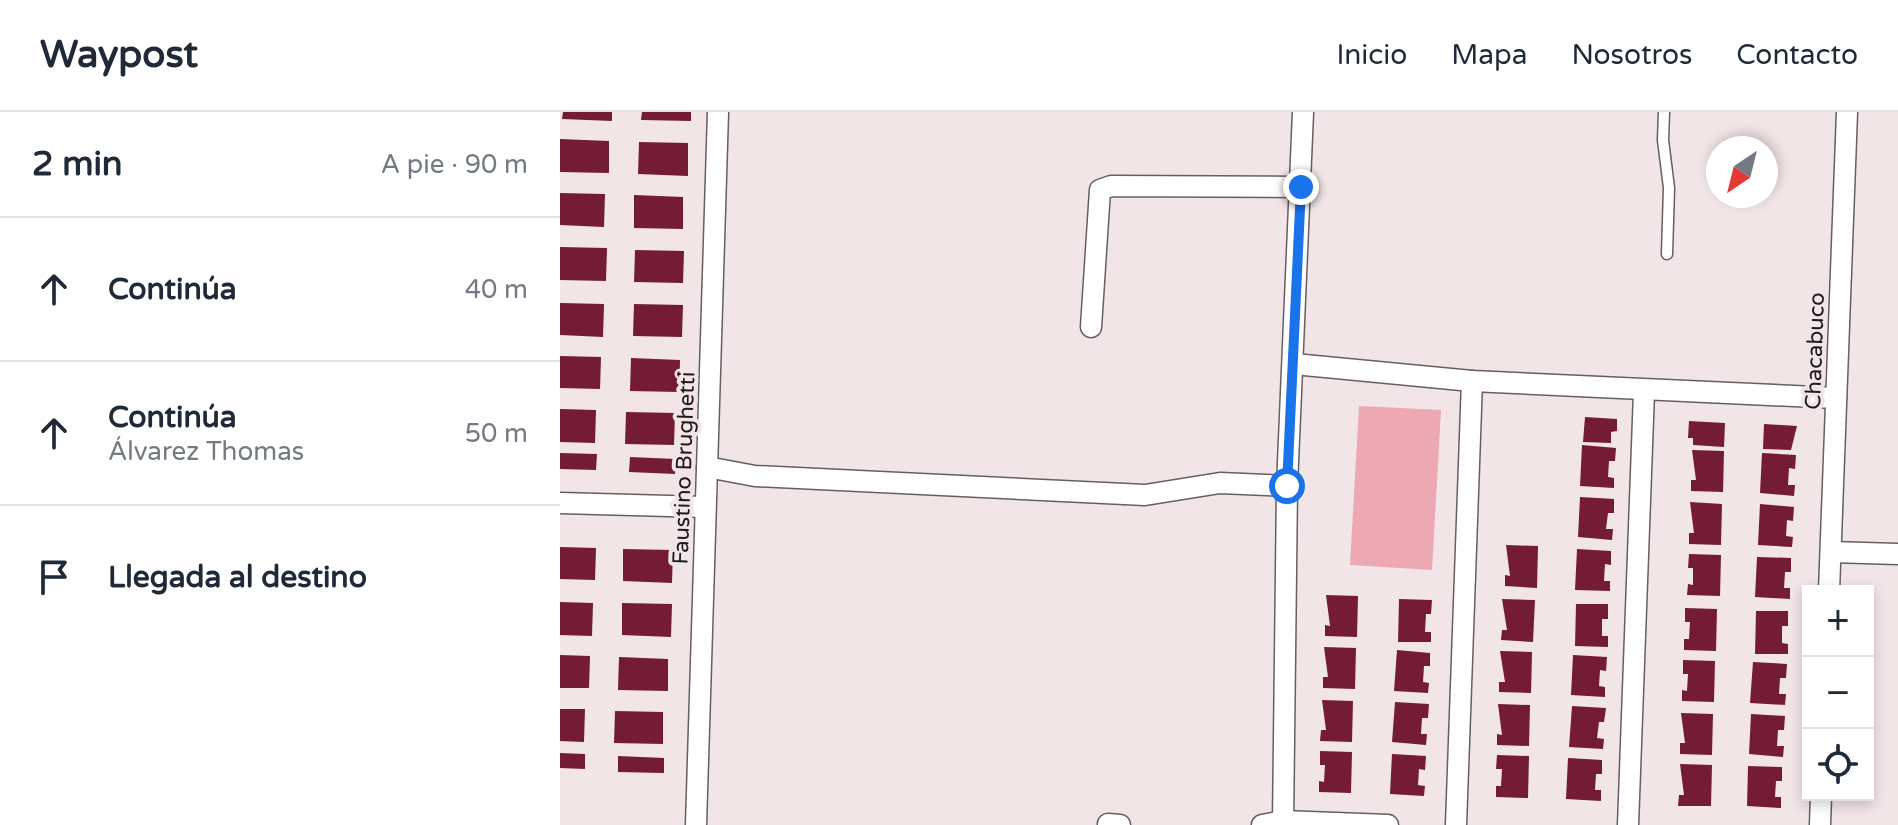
<!DOCTYPE html>
<html lang="es">
<head>
<meta charset="utf-8">
<style>
  body { margin:0; font-family:"Varela Round",sans-serif; background:#f2f2f3; color:#1f2937 }
  .controls { position:absolute; right:24px; bottom:24px; display:grid; overflow:hidden; border-radius:0px; box-shadow:0 4px 12px #0003 }
  .controls button { width:72px; height:72px; display:grid; place-items:center; padding:0; border:0; border-bottom:2px solid #e0e1e3; background:#fff; color:#1f2937; font:40px sans-serif }
  .compass { position:absolute; left:1146px; top:24px; width:72px; height:72px; border-radius:50%; background:#fff; box-shadow:0 4px 12px #0003; rotate:215deg }
  .stop { position:absolute; width:24px; height:24px; margin:-18px; border:6px solid #1a73e8; border-radius:50%; background:#fff }
  .stop.end { background:#1a73e8; border-color:#fff; box-shadow:0 2px 8px #0008 }
  .list { margin:0; padding:0; list-style:none }
  h2 { display:flex; justify-content:space-between; align-items:center; height:104px; margin:0; padding:0 32px; font-size:34px }
  h2 small { font-size:26px; font-weight:400; color:#747a83 }
  .list li { display:grid; grid-template-columns:52px 1fr auto; gap:24px; align-items:center; box-sizing:border-box; height:144px; padding:0 32px; border-top:2px solid #e0e1e3 }
  .list b { display:block; font-size:30px; white-space:nowrap }
  .list p { margin:0; font-size:26px; white-space:nowrap; color:#747a83 }
  .list em { font-size:26px; font-style:normal; color:#747a83 }
  .icon { flex:none; width:44px; height:44px; fill:none; stroke:currentColor; stroke-width:2; stroke-linecap:round; stroke-linejoin:round }
  .map { position:relative; flex:none; width:1338px; height:713px; overflow:hidden }
  header { display:flex; align-items:center; gap:48px; box-sizing:border-box; height:112px; padding:0 40px; background:#fff; border-bottom:2px solid #e0e1e3 }
  header strong { font-size:38px }
  nav { display:flex; gap:44px; margin-inline-start:auto; font-size:28px }
  main { display:flex }
  aside { flex:1; background:#fff }
  .map>svg:first-child { display:block }
</style>
</head>
<body>
<header>
<strong>Waypost</strong>
<nav><a>Inicio</a><a>Mapa</a><a>Nosotros</a><a>Contacto</a></nav>
</header>
<main>
<aside>
<h2>2 min<small>A pie · 90 m</small></h2>
<ul class="list">
<li><svg class="icon" aria-label="ahead" viewBox="0 0 24 24"><path d="M12 20V5M6 11l6-6 6 6"/></svg><div><b>Continúa</b></div><em>40 m</em></li>
<li><svg class="icon" aria-label="ahead" viewBox="0 0 24 24"><path d="M12 20V5M6 11l6-6 6 6"/></svg><div><b>Continúa</b><p>Álvarez Thomas</p></div><em>50 m</em></li>
<li><svg class="icon" aria-label="arrive" viewBox="0 0 24 24"><path d="M6 21V4h12l-3 4 3 4H6"/></svg><div><b>Llegada al destino</b></div></li>
</ul>
</aside>
<div class="map">
<svg width="1338" height="713" viewBox="0 0 1338 713">
  <rect width="100%" height="100%" fill="#f2e5e7"/>
  <!-- green -->
  <polygon fill="#eca8b3" points="799,294 881,298 872,458 790,453"/>
  <!-- building -->
  <g fill="#741b35">
    <polygon points="3,0 52,0 52,9 2,7"/>
    <polygon points="82,0 131,0 131,9 81,8"/>
    <polygon points="0,27 49,29 49,61 0,60"/>
    <polygon points="79,30 128,31 128,64 78,62"/>
    <polygon points="0,81 45,82 44,115 0,113"/>
    <polygon points="74,83 123,85 123,117 74,116"/>
    <polygon points="0,135 47,136 46,169 0,168"/>
    <polygon points="75,138 124,139 123,171 74,170"/>
    <polygon points="0,191 44,192 43,225 0,223"/>
    <polygon points="74,192 123,193 122,225 73,224"/>
    <polygon points="0,244 41,245 40,277 0,276"/>
    <polygon points="71,246 120,248 119,280 70,279"/>
    <polygon points="0,297 36,298 35,331 0,330"/>
    <polygon points="66,300 115,301 114,333 65,332"/>
    <polygon points="1025,305 1057,307 1057,319 1051,320 1051,331 1023,330"/>
    <polygon points="1129,309 1165,311 1164,335 1133,333 1133,326 1128,326"/>
    <polygon points="1204,312 1237,314 1231,338 1203,337"/>
    <polygon points="1022,333 1056,336 1055,349 1049,349 1048,365 1054,366 1054,376 1020,374"/>
    <polygon points="1132,338 1164,339 1163,380 1131,379 1131,368 1136,368"/>
    <polygon points="0,341 37,342 36,358 0,357"/>
    <polygon points="1202,341 1236,343 1235,357 1229,356 1228,373 1235,373 1234,384 1200,381"/>
    <polygon points="70,345 116,347 115,362 69,360"/>
    <polygon points="1020,385 1054,387 1054,401 1048,401 1046,417 1053,417 1052,428 1018,425"/>
    <polygon points="1130,390 1162,392 1161,433 1129,432 1129,421 1134,421"/>
    <polygon points="1200,392 1234,395 1233,409 1227,408 1226,424 1233,425 1232,435 1198,433"/>
    <polygon points="946,433 978,434 977,476 945,474 945,463 950,464"/>
    <polygon points="0,435 36,436 35,468 0,467"/>
    <polygon points="63,437 113,438 112,471 63,469"/>
    <polygon points="1017,437 1051,439 1051,453 1045,452 1044,469 1050,469 1050,479 1015,478"/>
    <polygon points="1129,442 1161,443 1160,484 1127,483 1128,472 1133,473 1133,456 1128,456"/>
    <polygon points="1197,445 1231,446 1231,460 1225,460 1224,476 1230,476 1230,487 1195,485"/>
    <polygon points="766,483 798,484 797,525 765,524 765,513 770,514"/>
    <polygon points="839,487 872,488 871,502 866,502 865,520 871,520 871,530 838,530"/>
    <polygon points="942,487 975,488 973,530 941,528 942,518 947,518"/>
    <polygon points="0,490 33,491 32,524 0,523"/>
    <polygon points="62,491 112,492 111,525 62,523"/>
    <polygon points="1016,492 1048,492 1048,507 1042,507 1042,524 1048,524 1048,535 1015,534"/>
    <polygon points="1125,496 1157,497 1156,539 1124,538 1124,527 1129,527 1130,510 1125,510"/>
    <polygon points="1196,499 1228,499 1228,514 1222,514 1222,531 1228,532 1228,542 1195,542"/>
    <polygon points="764,535 796,536 795,577 763,576 763,565 768,565"/>
    <polygon points="837,538 870,541 870,554 864,554 863,570 869,571 868,581 834,579"/>
    <polygon points="940,539 972,540 971,581 939,580 939,570 945,570"/>
    <polygon points="0,543 30,544 29,576 0,576"/>
    <polygon points="1013,543 1047,545 1046,559 1040,558 1039,574 1045,575 1045,585 1011,583"/>
    <polygon points="59,545 108,547 108,579 58,578"/>
    <polygon points="1123,548 1155,549 1154,590 1122,589 1122,578 1127,579 1128,562 1123,562"/>
    <polygon points="1193,550 1227,552 1226,566 1220,566 1219,582 1226,582 1225,593 1190,591"/>
    <polygon points="762,588 793,589 792,630 760,629 761,618 766,618"/>
    <polygon points="835,590 869,592 868,606 862,606 861,622 867,622 866,633 832,630"/>
    <polygon points="938,592 970,593 969,634 937,633 937,622 942,623"/>
    <polygon points="1012,594 1046,596 1044,610 1039,610 1037,626 1044,627 1043,637 1009,635"/>
    <polygon points="0,597 25,597 24,630 0,629"/>
    <polygon points="55,599 103,600 103,632 54,631"/>
    <polygon points="1121,601 1153,602 1152,643 1120,642 1120,631 1125,631"/>
    <polygon points="1191,602 1225,604 1224,618 1218,618 1217,634 1224,634 1223,645 1189,642"/>
    <polygon points="760,639 792,640 791,681 759,680 759,669 764,670 765,653 760,653"/>
    <polygon points="0,641 25,642 25,657 0,656"/>
    <polygon points="832,642 866,644 865,658 859,657 858,673 865,674 864,684 830,682"/>
    <polygon points="937,643 969,644 968,686 936,685 936,674 941,674 942,657 936,657"/>
    <polygon points="58,644 104,646 104,661 58,660"/>
    <polygon points="1008,646 1042,648 1042,662 1036,662 1035,678 1041,678 1041,689 1006,687"/>
    <polygon points="1120,652 1152,653 1151,694 1118,694 1119,683 1124,683"/>
    <polygon points="1188,654 1222,655 1222,669 1216,669 1215,685 1221,685 1221,696 1187,694"/>
  </g>
  <g fill="none" stroke-linecap="round" stroke-linejoin="round">
    <!-- lane casing -->
    <g stroke="#685e5f" stroke-width="13">
      <polyline id="lane" points="1104,0 1103,28 1109,76 1107,142"/>
    </g>
    <!-- street casing -->
    <g stroke="#685e5f" stroke-width="23">
      <g id="street">
        <polyline points="531,215 540,78 551,74 741,75"/>
        <polyline points="734,252 912,269 1276,286"/>
        <polyline points="147,355 195,364 585,383 660,371 727,374"/>
        <polyline points="0,391 145,395"/>
        <polyline points="1271,440 1338,442"/>
        <polyline points="1269,479 1287,0"/>
        <polyline points="548,712 560,713"/>
        <polyline points="136,713 158,0"/>
        <polyline points="702,713 723,709 828,713"/>
        <polyline points="723,713 727,374 743,0"/>
        <polyline points="896,713 912,269"/>
        <polyline points="1068,713 1084,280"/>
        <polyline points="1260,713 1261,683"/>
      </g>
    </g>
    <!-- lane -->
    <use href="#lane" stroke="#fff" stroke-width="10"/>
    <!-- street -->
    <use href="#street" stroke="#fff" stroke-width="20"/>
  </g>
  <g fill="none" stroke-linecap="round" stroke-linejoin="round">
    <!-- route -->
    <polyline stroke="#1a73e8" stroke-width="10" points="727,374 741,75"/>
  </g>
  <g text-anchor="middle" stroke-width="8" stroke-linejoin="round" paint-order="stroke">
    <!-- street labels -->
    <g font-size="22" fill="#1e1a1b" stroke="#f2e5e7">
      <text transform="translate(1254 239) rotate(-88)" y="8">Chacabuco</text>
      <text transform="translate(123 356) rotate(-88)" y="8">Faustino Brughetti</text>
    </g>
  </g>
</svg>
<div class="controls">
<button>+</button>
<button>−</button>
<button><svg class="icon" aria-label="locate" viewBox="0 0 24 24"><circle cx="12" cy="12" r="6"/><path d="M12 2v4M12 18v4M2 12h4M18 12h4"/></svg></button>
</div>
<svg class="compass" viewBox="-18 -18 36 36"><path d="M0-13l5 13h-10z" fill="#e53935"/><path d="M0 13l5-13h-10z" fill="#747a83"/></svg>
<div class="stop" style="left:727px;top:374px"></div>
<div class="stop end" style="left:741px;top:75px"></div>
</div>
</main>
</body>
</html>
